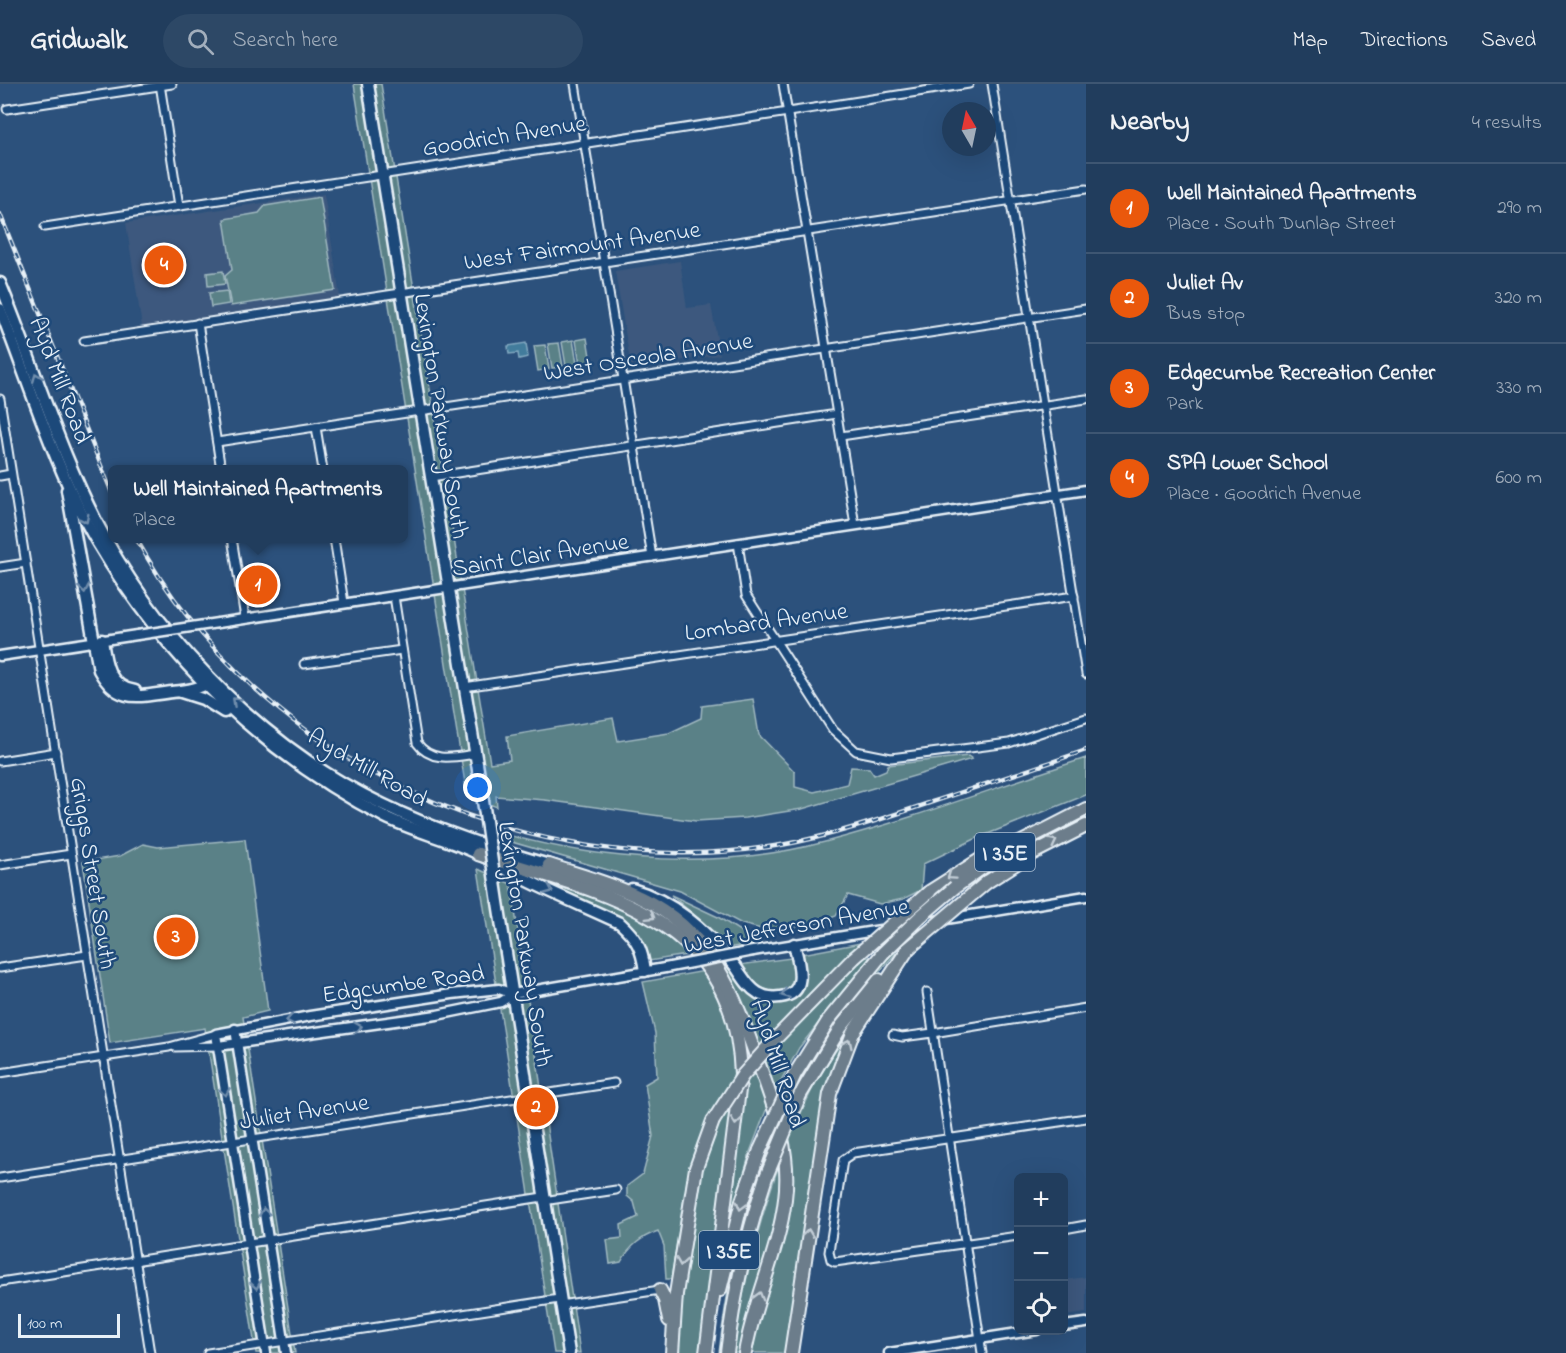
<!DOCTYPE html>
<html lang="en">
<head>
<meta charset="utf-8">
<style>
  body { margin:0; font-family:"Indie Flower",sans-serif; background:#2d4866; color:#f1f3f6 }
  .controls { position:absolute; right:18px; bottom:18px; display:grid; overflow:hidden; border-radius:9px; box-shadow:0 6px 24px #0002 }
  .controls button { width:54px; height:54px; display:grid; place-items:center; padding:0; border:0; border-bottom:2px solid #3e5672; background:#213d5d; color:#f1f3f6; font:30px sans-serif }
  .compass { position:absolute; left:942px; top:18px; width:54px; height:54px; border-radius:50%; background:#213d5d; box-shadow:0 6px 24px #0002; rotate:351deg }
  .scale { position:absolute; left:18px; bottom:15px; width:102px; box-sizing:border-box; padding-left:6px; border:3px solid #e8f1f8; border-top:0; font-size:16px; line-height:21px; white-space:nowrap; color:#e8f1f8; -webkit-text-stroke:4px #1f4a7a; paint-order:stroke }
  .you { position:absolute; left:478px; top:704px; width:21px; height:21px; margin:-15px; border:4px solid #fff; border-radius:50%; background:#1a73e8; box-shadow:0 0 0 9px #1a73e833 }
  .badge { display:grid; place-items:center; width:39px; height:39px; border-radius:50%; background:#ea580c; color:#fff; font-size:20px; font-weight:700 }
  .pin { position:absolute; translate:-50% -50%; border:3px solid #fff; box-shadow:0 2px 6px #0006 }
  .popup { position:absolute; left:108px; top:381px; width:300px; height:78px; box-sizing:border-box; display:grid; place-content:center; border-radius:9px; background:#213d5d; filter:drop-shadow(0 2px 4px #0005); font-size:20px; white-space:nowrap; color:#a2aebc }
  .popup b { font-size:22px; color:#f1f3f6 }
  .popup::after { content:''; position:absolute; left:50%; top:100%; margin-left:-12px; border:12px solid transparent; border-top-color:#213d5d }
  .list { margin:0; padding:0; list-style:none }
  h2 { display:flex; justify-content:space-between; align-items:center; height:78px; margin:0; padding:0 24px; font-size:26px }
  h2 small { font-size:20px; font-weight:400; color:#a2aebc }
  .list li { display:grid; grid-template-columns:39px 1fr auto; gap:18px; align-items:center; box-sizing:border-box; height:90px; padding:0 24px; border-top:2px solid #3e5672 }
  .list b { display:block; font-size:22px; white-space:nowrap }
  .list p { margin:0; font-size:20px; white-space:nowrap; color:#a2aebc }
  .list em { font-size:20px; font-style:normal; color:#a2aebc }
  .icon { flex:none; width:33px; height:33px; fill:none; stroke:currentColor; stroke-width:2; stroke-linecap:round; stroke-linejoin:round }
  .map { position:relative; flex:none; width:1086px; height:1269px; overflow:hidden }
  header { display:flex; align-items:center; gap:36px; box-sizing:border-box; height:84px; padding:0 30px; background:#213d5d; border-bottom:2px solid #3e5672 }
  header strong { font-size:28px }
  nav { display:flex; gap:33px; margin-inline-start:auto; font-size:21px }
  .search { width:420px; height:54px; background:#2d4866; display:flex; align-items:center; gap:15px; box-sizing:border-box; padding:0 21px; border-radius:33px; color:#a2aebc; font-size:22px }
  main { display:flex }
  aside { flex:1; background:#213d5d }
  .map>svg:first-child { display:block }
</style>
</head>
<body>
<header>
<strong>Gridwalk</strong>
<div class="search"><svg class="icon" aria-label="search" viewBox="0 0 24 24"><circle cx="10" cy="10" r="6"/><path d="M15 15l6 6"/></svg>Search here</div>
<nav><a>Map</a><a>Directions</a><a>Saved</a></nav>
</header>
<main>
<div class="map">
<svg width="1086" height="1269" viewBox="0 0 1086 1269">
  <rect width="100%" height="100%" fill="#2c517c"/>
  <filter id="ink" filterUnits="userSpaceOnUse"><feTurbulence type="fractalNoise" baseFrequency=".0167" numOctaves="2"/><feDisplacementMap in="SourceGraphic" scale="12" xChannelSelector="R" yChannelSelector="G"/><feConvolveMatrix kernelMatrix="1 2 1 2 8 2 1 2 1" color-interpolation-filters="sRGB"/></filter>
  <g filter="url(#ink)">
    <!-- built -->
    <g fill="#3c597e">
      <polygon points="324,110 340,213 142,243 126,139"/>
      <polygon points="680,177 687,224 711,221 720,271 631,283 615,187"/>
      <polygon points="1086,1193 1086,1229 1064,1232 1064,1196"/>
    </g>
    <!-- green -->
    <g fill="#5a8187" stroke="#a1b9c0" stroke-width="1.5">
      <polygon points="354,0 381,0 490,679 510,676 507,652 613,634 618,657 669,649 701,634 702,622 753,615 759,651 795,688 795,703 814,708 847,700 851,683 869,684 874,691 886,686 888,681 968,672 972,675 802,725 745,734 696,737 545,716 496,712 497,723 467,712"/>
      <polygon points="320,113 335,206 231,222 225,192 232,186 224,135 259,129 265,122"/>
      <polygon points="223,187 225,200 208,202 207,189"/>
      <polygon points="227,207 229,220 211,223 209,209"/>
      <polygon points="587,254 591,278 580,280 576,256"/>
      <polygon points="573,256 577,280 566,282 562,258"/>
      <polygon points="559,259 563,283 552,284 548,260"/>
      <polygon points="545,261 549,285 538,287 534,262"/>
      <path d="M1086 674V711L975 755 923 780 921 806 903 815 880 820 848 811 836 832 817 839 769 847 742 840 680 807 498 754 500 749C605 778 719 786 825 758 913 735 999 702 1086 674Z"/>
      <polygon points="1086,732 1086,737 996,785 973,801 968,802 1026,763"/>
      <polygon points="245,755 268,927 243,933 295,1269 256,1269 205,944 110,959 83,778 120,772 143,760 158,763"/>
      <polygon points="478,785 511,800 580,1269 554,1269"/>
      <polygon points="517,787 628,822 693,870 649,877 641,856 626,837"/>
      <polygon points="671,811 718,833 754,856 753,860 726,864 702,838"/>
      <polygon points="861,859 861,861 758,967 723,884 732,882 760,913 800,908 805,891 802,870"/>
      <path d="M897 868C856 912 823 959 794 1012L793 1008C806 984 874 873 897 868Z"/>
      <polygon points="870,873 799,964 774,1009 761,977 858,874"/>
      <path d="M791 874 797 896 786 910C759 907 756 902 739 881Z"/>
      <path d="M705 887 728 937 736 990 704 1043 696 1066 688 1091 671 1195H666L664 1162 658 1147C641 1153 630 1162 621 1178L610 1180 607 1156 622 1154 621 1141 638 1133 634 1118 627 1112V1102L643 1090 653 1052 645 1000 657 993 655 949 643 898Z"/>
      <polygon points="847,949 827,1000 787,1269 749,1269 781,1152 787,1059 815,999"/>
      <polygon points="758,981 770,1016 750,1068 719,1179 743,999"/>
      <path d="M738 1006 703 1269H677C680 1202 690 1108 715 1046 720 1032 730 1019 738 1006Z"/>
      <path d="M784 1067 785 1098 744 1269H734C742 1199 760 1133 784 1067Z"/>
      <path d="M766 1068 768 1072 736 1179 722 1269H719C727 1200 741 1133 766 1068Z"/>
    </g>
    <!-- water -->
    <polygon fill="#427b9c" stroke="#84aac1" stroke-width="1.5" points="526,259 528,273 519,275 518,269 509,270 508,262"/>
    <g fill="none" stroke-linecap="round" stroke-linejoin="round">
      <!-- minor casing -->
      <g stroke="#e8f1f8" stroke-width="11">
        <g id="minor">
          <polyline points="160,0 179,122"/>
          <polyline points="575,0 652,473"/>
          <polyline points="783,0 855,441"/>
          <polyline points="992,0 1086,590"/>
          <polyline points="7,25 172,0"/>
          <polyline points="45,143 969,0"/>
          <polyline points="198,239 221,386"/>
          <polyline points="84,257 1086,105"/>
          <polyline points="0,315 150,1269"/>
          <polyline points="316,343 323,386"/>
          <polyline points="841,352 1086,315"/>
          <polyline points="217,358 1086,225"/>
          <polyline points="0,392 11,390"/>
          <polyline points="431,393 837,330"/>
          <polyline points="232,454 245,534"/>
          <polyline points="334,454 344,519"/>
          <polyline points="738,459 746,511 833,646 856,667 891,674 1009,659 1086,634"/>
          <polyline points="0,483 26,479"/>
          <path d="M394 512 417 659C431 679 454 673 475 670"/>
          <polyline points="304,580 402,566"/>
          <polyline points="464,603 1074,512"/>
          <polyline points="0,677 56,668"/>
          <polyline points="0,781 71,770"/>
          <polyline points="0,884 87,871"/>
          <polyline points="927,908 982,1269"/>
          <polyline points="893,951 902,953 933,949 1086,924"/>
          <polyline points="175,963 218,962"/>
          <polyline points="0,989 169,963 216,950"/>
          <polyline points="0,1094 614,999"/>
          <polyline points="543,1117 616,1106"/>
          <polyline points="1064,1145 1086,1141"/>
          <polyline points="1018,1152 835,1178 831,1176 829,1168 843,1076 853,1069 1086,1034"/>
          <polyline points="0,1198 543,1113"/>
          <polyline points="560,1221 660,1206"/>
          <polyline points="208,1269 559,1215"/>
        </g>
      </g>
      <!-- tertiary casing -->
      <g stroke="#e8f1f8" stroke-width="13">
        <g id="tertiary">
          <polyline points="218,539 1086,406"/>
          <polyline points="0,572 137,551"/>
          <polyline points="753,867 1086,812"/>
          <polyline points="235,945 286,1269"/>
          <polyline points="218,962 437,931 501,918 513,910 665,884"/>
          <polyline points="1064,1242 1086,1239"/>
          <polyline points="266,1269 216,950 310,932 452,910 499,905 513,910"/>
          <polyline points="889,1269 1037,1246"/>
        </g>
      </g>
      <!-- secondary casing -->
      <g stroke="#e8f1f8" stroke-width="15">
        <g id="secondary">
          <polyline points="368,0 483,717"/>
          <path d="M0 199C35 283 61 374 105 454 167 564 267 665 382 720 437 747 497 766 556 783"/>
          <path d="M0 225C29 299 57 390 97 458 166 575 264 671 385 733 416 748 449 755 479 770 490 775 500 783 511 788 546 807 584 822 620 839 637 854 642 865 645 887"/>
          <path d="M67 406 99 586C118 621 139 612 172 608 183 607 198 606 207 599"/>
          <path d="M102 556C105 578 108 603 135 607"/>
          <polyline points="181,608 203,615 224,628"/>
          <path d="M632 805C673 817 704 845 731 877 740 887 746 902 758 909 764 913 772 914 780 913 809 910 799 880 794 860"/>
          <polyline points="498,818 569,1269"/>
        </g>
      </g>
      <!-- motorway casing -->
      <g stroke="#e8f1f8" stroke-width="16">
        <g id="motorway">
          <path d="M478 770C601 809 735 831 741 990L706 1269"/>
          <path d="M549 781C579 791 611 799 639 813 714 848 735 913 761 986 776 1027 791 1070 785 1115 779 1167 754 1216 745 1269"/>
          <polyline points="987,798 1031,770 1086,742"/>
          <polyline points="955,803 1008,765 1086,725"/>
          <polyline points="929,808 1000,763"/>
          <polyline points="776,954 854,874"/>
          <polyline points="795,990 830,934 883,869"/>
          <polyline points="800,1011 841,943 879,896"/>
          <polyline points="660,1206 665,1216 669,1236"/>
          <polyline points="720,1206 742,1117 760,1066"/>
          <polyline points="672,1269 676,1210 696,1084 713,1037"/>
          <path d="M727 1269C734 1209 747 1150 766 1093"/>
          <polyline points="791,1269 830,1010 853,949 908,865"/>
        </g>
      </g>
      <!-- minor -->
      <use href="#minor" stroke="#1f4a7a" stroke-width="7"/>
      <!-- tertiary -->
      <use href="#tertiary" stroke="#1f4a7a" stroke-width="8"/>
      <!-- secondary -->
      <use href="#secondary" stroke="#1f4a7a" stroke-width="10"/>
      <!-- motorway -->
      <use href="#motorway" stroke="#6c7d8b" stroke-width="12"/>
      <!-- rail casing -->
      <g stroke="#e8f1f8" stroke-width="4.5">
        <g id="rail">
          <polyline points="0,130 112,409"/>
          <path d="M136 454C258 679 531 803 781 761 832 752 882 735 932 718 983 701 1035 684 1086 666"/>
        </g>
      </g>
      <!-- rail -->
      <use href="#rail" stroke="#1f4a7a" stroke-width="2" stroke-dasharray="7" stroke-linecap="butt"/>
      <!-- tertiary-bridge casing -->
      <g stroke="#e8f1f8" stroke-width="13" stroke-linecap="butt">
        <g id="tertiary-bridge">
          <polyline points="137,551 218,539"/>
          <polyline points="665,884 753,867"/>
        </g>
      </g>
      <!-- secondary-bridge casing -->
      <g stroke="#e8f1f8" stroke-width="15" stroke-linecap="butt">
        <polyline id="secondary-bridge" points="483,717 498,818"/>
      </g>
      <!-- motorway-bridge casing -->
      <g stroke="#e8f1f8" stroke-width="16" stroke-linecap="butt">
        <g id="motorway-bridge">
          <polyline points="908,865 987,798"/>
          <polyline points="883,869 920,833 955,803"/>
          <polyline points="854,874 929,808"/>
          <polyline points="713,1037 743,991 776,954"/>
          <polyline points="760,1066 795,990"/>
          <polyline points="766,1093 800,1011"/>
        </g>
      </g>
      <!-- tertiary-bridge -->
      <use href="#tertiary-bridge" stroke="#1f4a7a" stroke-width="8"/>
      <!-- secondary-bridge -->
      <use href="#secondary-bridge" stroke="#1f4a7a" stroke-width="10"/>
      <!-- motorway-bridge -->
      <use href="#motorway-bridge" stroke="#6c7d8b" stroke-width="12"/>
    </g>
    <!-- one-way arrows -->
    <defs><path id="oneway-chevron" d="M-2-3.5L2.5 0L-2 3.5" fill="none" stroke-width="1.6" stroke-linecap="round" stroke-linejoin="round" transform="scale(1.5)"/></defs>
    <g stroke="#6f8dac">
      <use href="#oneway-chevron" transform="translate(37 293) rotate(-111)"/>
      <use href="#oneway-chevron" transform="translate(85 435) rotate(63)"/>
      <use href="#oneway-chevron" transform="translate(84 505) rotate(80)"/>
      <use href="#oneway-chevron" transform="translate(236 617) rotate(-137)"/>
      <use href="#oneway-chevron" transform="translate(549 806) rotate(24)"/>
      <use href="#oneway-chevron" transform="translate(785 910) rotate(160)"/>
      <use href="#oneway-chevron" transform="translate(290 936) rotate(170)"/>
      <use href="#oneway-chevron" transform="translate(358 943) rotate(-9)"/>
      <use href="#oneway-chevron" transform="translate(225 1008) rotate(81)"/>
      <use href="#oneway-chevron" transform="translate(264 1128) rotate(-98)"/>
      <use href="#oneway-chevron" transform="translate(256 1201) rotate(81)"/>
    </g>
    <g stroke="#c3ced7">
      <use href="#oneway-chevron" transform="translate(1053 758) rotate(-27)"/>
      <use href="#oneway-chevron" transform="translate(951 792) rotate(145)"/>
      <use href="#oneway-chevron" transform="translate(651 832) rotate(32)"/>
      <use href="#oneway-chevron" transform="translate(848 959) rotate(-64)"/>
      <use href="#oneway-chevron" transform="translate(736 1037) rotate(98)"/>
      <use href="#oneway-chevron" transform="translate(741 1122) rotate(106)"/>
      <use href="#oneway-chevron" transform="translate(808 1149) rotate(-82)"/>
      <use href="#oneway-chevron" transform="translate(681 1178) rotate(99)"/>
      <use href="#oneway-chevron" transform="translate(759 1212) rotate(-74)"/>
    </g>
  </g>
  <g text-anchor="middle" stroke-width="5" stroke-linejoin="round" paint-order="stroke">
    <!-- shield labels -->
    <g fill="#1f4a7a" stroke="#acbfd2" stroke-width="1.5">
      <rect x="975" y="749" width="60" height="38" rx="4.5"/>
      <rect x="699" y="1147" width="60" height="38" rx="4.5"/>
    </g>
    <g font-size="22" font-weight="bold" fill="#e8f1f8">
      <text x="1005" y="776">I 35E</text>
      <text x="729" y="1174">I 35E</text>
    </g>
    <!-- street labels -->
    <g font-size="24" fill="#e8f1f8" stroke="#1f4a7a">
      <text transform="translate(504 51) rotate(-9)" y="8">Goodrich Avenue</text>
      <text transform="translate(582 161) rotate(-8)" y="8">West Fairmount Avenue</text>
      <text transform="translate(648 272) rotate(-9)" y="8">West Osceola Avenue</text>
      <text transform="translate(61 296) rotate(69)" y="8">Ayd Mill Road</text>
      <text transform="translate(442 332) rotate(81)" y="8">Lexington Parkway South</text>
      <text transform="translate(540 470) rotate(-9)" y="8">Saint Clair Avenue</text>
      <text transform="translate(766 537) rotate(-8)" y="8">Lombard Avenue</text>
      <text transform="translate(368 683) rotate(30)" y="8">Ayd Mill Road</text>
      <text transform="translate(94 789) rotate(81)" y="8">Griggs Street South</text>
      <text transform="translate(796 841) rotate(-10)" y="8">West Jefferson Avenue</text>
      <text transform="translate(526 860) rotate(81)" y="8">Lexington Parkway South</text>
      <text transform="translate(403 899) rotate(-8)" y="8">Edgcumbe Road</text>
      <text transform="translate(779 979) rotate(72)" y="8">Ayd Mill Road</text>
      <text transform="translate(304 1027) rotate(-9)" y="8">Juliet Avenue</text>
    </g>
  </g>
</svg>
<div class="controls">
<button>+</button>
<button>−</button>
<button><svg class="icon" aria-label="locate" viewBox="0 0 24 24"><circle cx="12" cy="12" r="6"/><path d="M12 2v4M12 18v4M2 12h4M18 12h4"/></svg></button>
</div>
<svg class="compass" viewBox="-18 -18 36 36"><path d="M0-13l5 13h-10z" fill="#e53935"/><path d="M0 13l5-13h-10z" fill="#a2aebc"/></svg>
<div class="scale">100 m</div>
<div class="you"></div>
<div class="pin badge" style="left:258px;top:501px">1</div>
<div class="popup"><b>Well Maintained Apartments</b>Place</div>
<div class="pin badge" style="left:536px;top:1023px">2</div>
<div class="pin badge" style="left:176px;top:853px">3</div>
<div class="pin badge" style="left:164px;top:181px">4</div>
</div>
<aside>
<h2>Nearby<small>4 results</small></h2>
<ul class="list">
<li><span class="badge">1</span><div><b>Well Maintained Apartments</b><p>Place · South Dunlap Street</p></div><em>290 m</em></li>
<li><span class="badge">2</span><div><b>Juliet Av</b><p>Bus stop</p></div><em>320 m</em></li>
<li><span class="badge">3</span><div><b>Edgecumbe Recreation Center</b><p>Park</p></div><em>330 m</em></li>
<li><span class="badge">4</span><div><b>SPA Lower School</b><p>Place · Goodrich Avenue</p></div><em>600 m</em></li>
</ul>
</aside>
</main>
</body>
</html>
